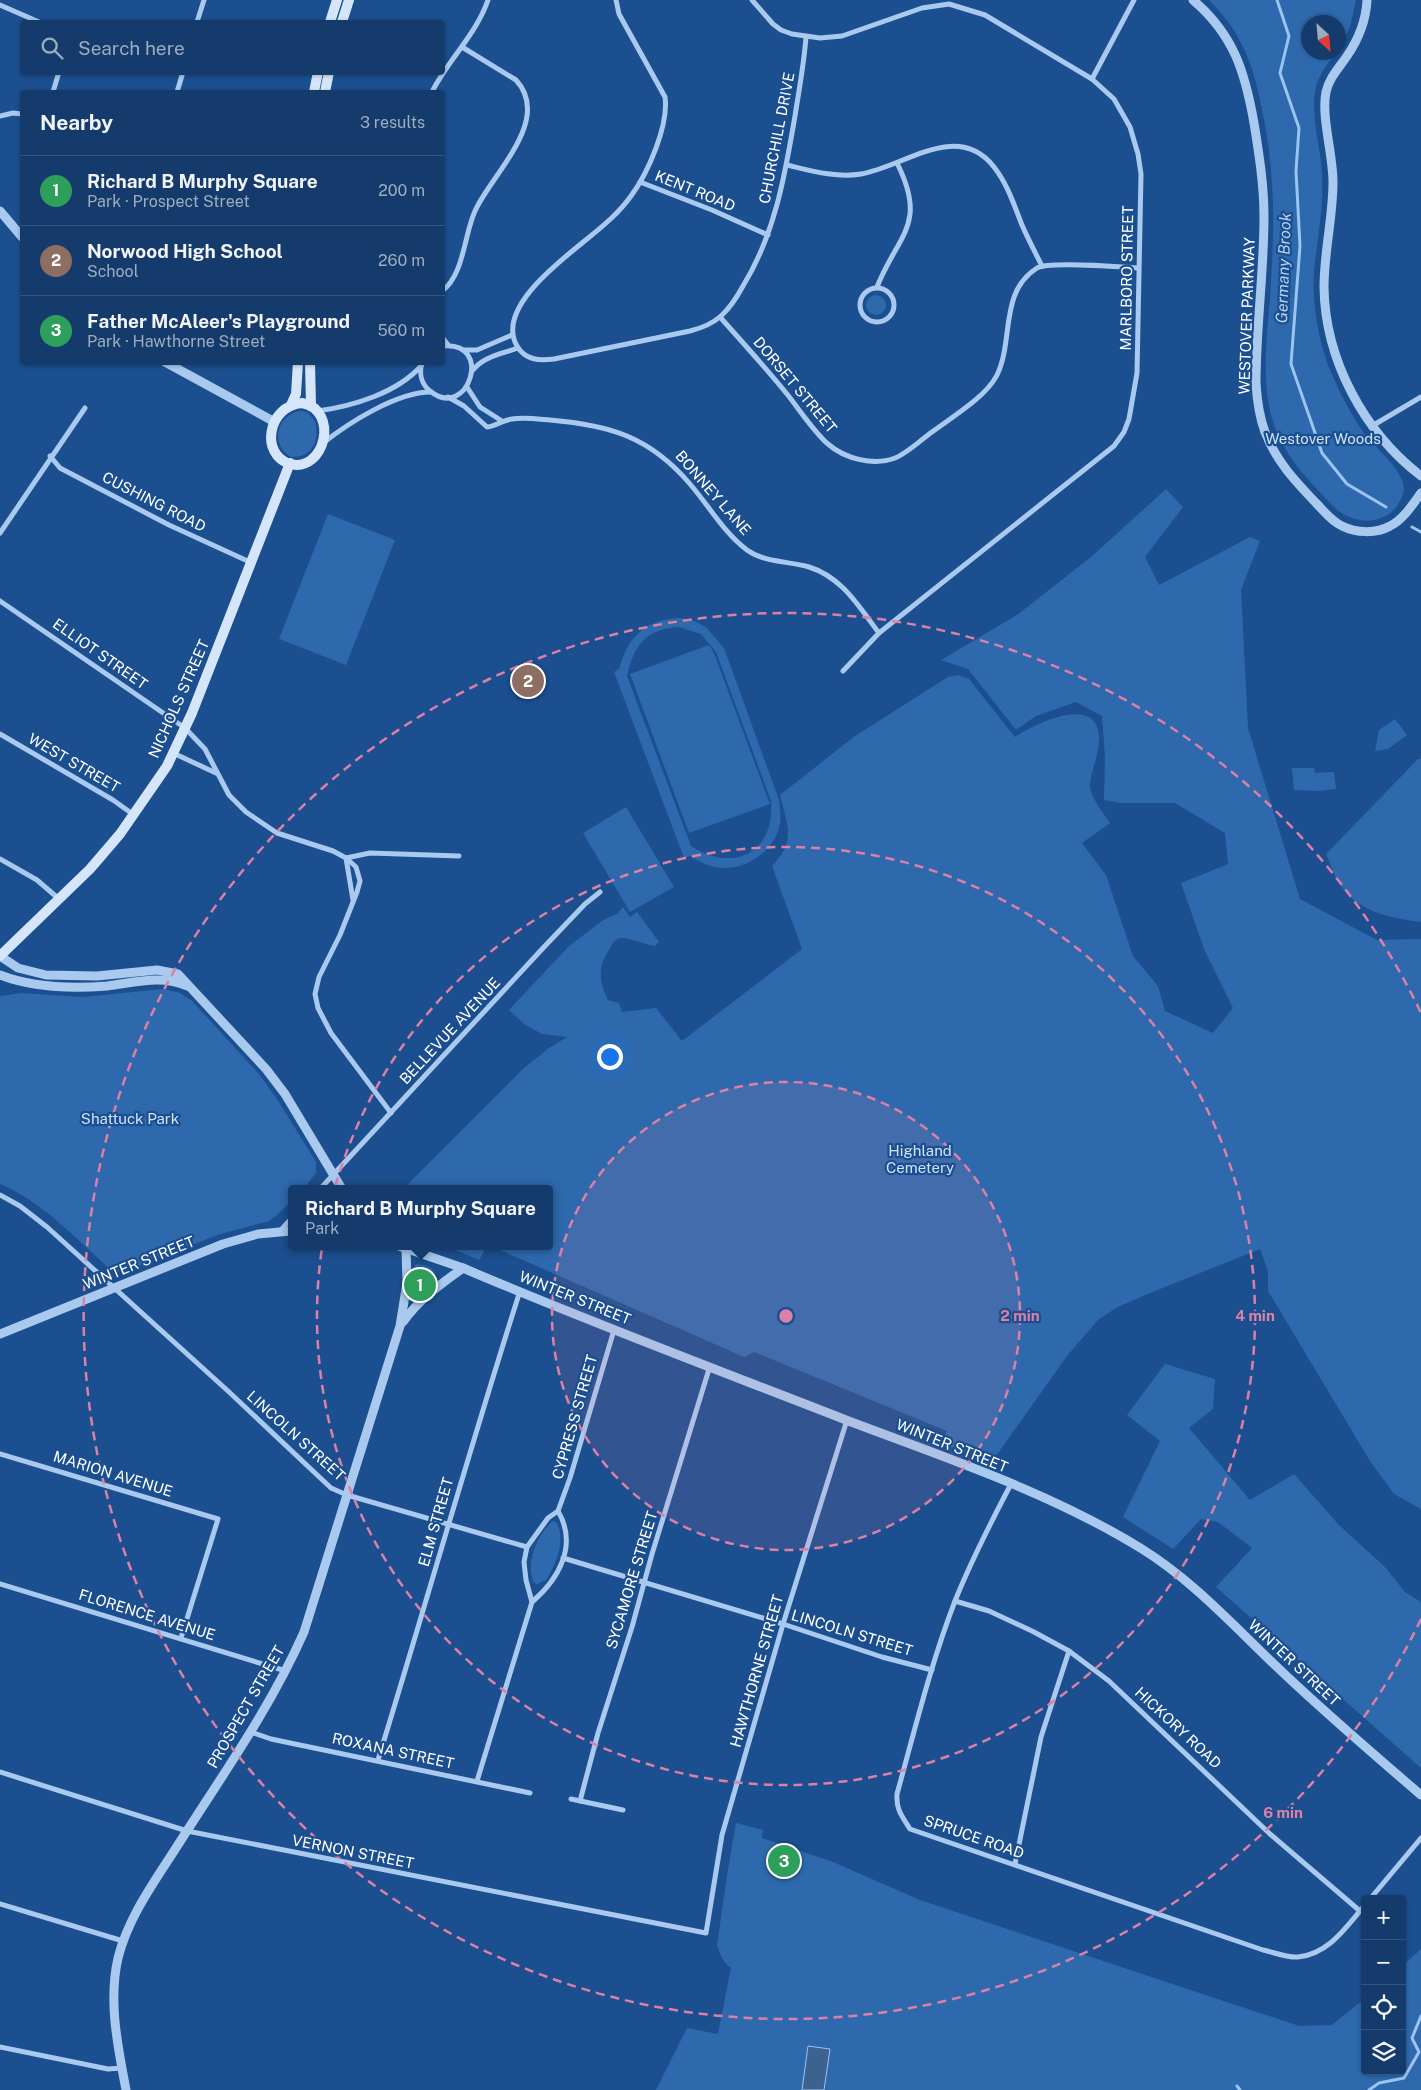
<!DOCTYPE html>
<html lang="en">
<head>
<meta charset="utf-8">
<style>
  body { margin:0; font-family:"Public Sans",sans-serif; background:#214673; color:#f1f3f6 }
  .controls { position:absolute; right:15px; bottom:15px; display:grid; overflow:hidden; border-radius:5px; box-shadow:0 1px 4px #0004 }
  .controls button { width:45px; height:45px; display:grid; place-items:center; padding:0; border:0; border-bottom:1px solid #33557e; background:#143b6b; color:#f1f3f6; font:25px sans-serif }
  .compass { position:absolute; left:1301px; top:15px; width:45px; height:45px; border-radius:50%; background:#143b6b; box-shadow:0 1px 4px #0004; rotate:154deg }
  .you { position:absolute; left:609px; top:1056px; width:18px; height:18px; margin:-12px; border:4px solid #fff; border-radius:50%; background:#1a73e8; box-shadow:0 0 0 8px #1a73e833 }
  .badge { display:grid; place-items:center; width:32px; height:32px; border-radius:50%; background:#e69b98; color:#fff; font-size:16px; font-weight:700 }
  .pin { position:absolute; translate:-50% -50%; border:2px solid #fff; box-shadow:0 1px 5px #0006 }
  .popup { position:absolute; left:288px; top:1185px; width:265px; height:65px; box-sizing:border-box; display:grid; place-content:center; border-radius:5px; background:#143b6b; filter:drop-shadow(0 1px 4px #0005); font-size:16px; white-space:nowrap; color:#9dadc1 }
  .popup b { font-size:19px; color:#f1f3f6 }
  .popup::after { content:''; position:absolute; left:50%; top:100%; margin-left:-10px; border:10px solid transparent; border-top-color:#143b6b }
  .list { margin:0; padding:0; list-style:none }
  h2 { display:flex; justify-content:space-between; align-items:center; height:65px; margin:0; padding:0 20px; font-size:21px }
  h2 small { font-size:16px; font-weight:400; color:#9dadc1 }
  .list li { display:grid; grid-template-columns:32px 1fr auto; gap:15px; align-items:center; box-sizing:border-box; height:70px; padding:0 20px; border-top:1px solid #33557e }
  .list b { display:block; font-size:19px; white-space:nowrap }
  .list p { margin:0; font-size:16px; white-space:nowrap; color:#9dadc1 }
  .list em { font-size:16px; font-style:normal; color:#9dadc1 }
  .icon { flex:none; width:28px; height:28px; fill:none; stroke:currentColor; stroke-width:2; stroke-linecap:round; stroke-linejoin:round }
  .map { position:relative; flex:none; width:1421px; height:2090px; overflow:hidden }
  .search { position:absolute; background:#143b6b; box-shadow:0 1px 4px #0004; left:20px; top:20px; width:425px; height:55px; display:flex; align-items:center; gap:12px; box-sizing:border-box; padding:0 18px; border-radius:5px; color:#9dadc1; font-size:19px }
  .panel { position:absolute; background:#143b6b; box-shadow:0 1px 4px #0004; left:20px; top:90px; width:425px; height:275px; border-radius:5px }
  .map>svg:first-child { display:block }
</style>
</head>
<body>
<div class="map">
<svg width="1421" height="2090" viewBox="0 0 1421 2090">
  <rect width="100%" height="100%" fill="#1b4f8f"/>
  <!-- green -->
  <g fill="#2e69ad" fill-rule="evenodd">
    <path d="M1209 0H1356L1350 27 1339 50 1338 22H1308V52L1336 53C1327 64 1317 77 1315 92 1311 119 1321 148 1322 175 1324 207 1317 240 1314 272 1312 308 1319 346 1334 379 1342 398 1352 415 1363 432 1374 447 1404 470 1404 489 1404 495 1400 501 1397 506 1382 526 1354 524 1336 509 1310 482 1282 455 1272 418 1261 381 1267 336 1270 298 1274 236 1276 187 1265 125 1256 75 1247 37 1209 0Z"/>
    <circle cx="876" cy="305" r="10"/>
    <path d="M299 411 307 412 315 421C320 440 313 458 291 457 270 445 276 416 299 411Z"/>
    <path d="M1166 489 1183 507 1145 557 1159 585 1250 537 1260 541 1241 590 1248 728 1300 899 1377 940 1421 939V1509L1394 1494 1370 1461 1268 1291V1271L1260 1249 1145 1295 1116 1308 1098 1320 1067 1356 991 1463 941 1443 947 1431 754 1352 744 1357 491 1246H549V1189H403L524 1068 549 1048 567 1037 542 1034 524 1024 509 1010 568 947 603 920 617 914 623 907 630 917 637 912 659 942 655 946C647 945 627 937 621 938 615 939 612 944 610 948 598 967 598 979 608 1000L619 1003 622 1012 656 1008 682 1041 802 949 772 866C797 840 787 826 780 795L855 736 948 677 958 675 969 679 1015 737C1034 724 1097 693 1099 737 1100 753 1090 773 1090 786 1091 799 1103 812 1110 823L1082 843 1106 875 1133 956 1158 986 1165 1011 1213 1033 1233 1008 1204 949 1181 883 1228 864 1225 833 1175 803H1121L1104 800 1105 757 1102 716 1076 702 1036 716 1016 730 968 669 941 660 1017 615 1091 557Z"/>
    <polygon points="328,514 395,540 346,665 279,639"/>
    <path d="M680 618 694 621 706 627 724 648 779 800C780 810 782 820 778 831 771 853 745 869 723 868 711 868 700 862 690 856L684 858 614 672 619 669C628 636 645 620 680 618ZM679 627 701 634 716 652 771 801C775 854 733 873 691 846L627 676C634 645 646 629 679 627Z"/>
    <polygon points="709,645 714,653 770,804 689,833 630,674"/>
    <polygon points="1395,719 1407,735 1388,749 1375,751 1379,730"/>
    <path d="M1418 759H1421V922C1389 918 1354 911 1337 880 1333 872 1330 863 1326 854Z"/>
    <polygon points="1292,768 1314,768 1315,773 1334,772 1336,789 1318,791 1294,790"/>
    <polygon points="626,807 674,887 630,912 583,833"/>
    <path d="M163 989 180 993 192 1001 259 1074 277 1099 316 1162V1173L303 1189H291V1201L276 1216 269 1221 220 1234 124 1272 112 1271C77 1240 43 1202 0 1184V996L21 993 83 997Z"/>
    <polygon points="446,1246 487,1246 479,1260"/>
    <path d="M416 1264C425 1265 437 1267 435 1278L416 1296H412C409 1288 410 1270 416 1264Z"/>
    <polygon points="1165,1364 1215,1379 1213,1409 1189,1428 1250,1500 1294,1474 1339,1525 1386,1568 1405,1592 1421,1602 1421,1768 1216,1587 1252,1548 1218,1522 1201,1519 1173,1549 1123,1517 1160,1441 1127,1415"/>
    <path d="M553 1521 557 1523C566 1541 556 1564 546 1580L537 1584 534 1583C525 1563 537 1534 553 1521Z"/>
    <path d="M736 1823 763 1830 762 1838 833 1862 920 1900 1299 2026 1332 2025 1365 1998V2071H1402V1966L1421 1949V2090H656L687 2028 718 2034 731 1968C723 1962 720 1955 717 1945L727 1875Z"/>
  </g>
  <!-- water -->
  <polygon fill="#3c6290" stroke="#9cc4f0" points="808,2046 830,2049 824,2090 802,2090"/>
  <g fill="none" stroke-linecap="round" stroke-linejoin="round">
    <!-- stream -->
    <g stroke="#9cc4f0" stroke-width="3">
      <polyline points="1277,0 1289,36 1280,73 1299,128 1296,171 1300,246 1291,364 1322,453 1347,484 1386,507"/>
      <polyline points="1412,527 1421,532"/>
      <polyline points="1237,2086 1240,2090"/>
      <polyline points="1369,2090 1379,2083 1404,2078 1419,2052 1412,2038 1421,2016"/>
    </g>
    <!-- minor -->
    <g stroke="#a9c9ee" stroke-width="5">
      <path d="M616 0 619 14 665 97C669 125 648 173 631 196 619 213 603 226 587 239 563 259 495 308 517 346 525 360 539 361 554 359L690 331C702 328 712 324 721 316 730 308 737 297 743 286 775 234 785 175 795 116 799 90 804 64 806 37"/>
      <polyline points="752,0 773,24 781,30 792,34 820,38 842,36 922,8 949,4 985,15 1092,79 1114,99 1130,127 1138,154 1141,174 1137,373 1129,419 1124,432 1114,446 879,633 843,671"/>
      <polyline points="0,5 39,22"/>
      <polyline points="197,22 204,0"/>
      <polyline points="1092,79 1134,0"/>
      <polyline points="53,92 59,72"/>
      <polyline points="177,92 183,72"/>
      <path d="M432 92C448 60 476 35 488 0"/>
      <polyline points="0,116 13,113 22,114"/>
      <path d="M787 165C812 171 836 178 861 174 904 167 957 120 994 167 1008 185 1014 205 1022 225 1028 239 1035 252 1042 266"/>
      <polyline points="640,182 712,210 768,235"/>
      <path d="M877 287C898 234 928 225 897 163"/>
      <circle cx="877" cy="305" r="17"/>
      <path d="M442 291C464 275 464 235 475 211 491 175 553 120 516 80L462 47"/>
      <path d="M720 317C743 343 766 368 787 394 799 409 814 432 828 444 845 459 874 466 895 458 906 454 922 439 932 432 952 417 986 397 997 375 1014 340 999 292 1037 268 1049 261 1120 267 1138 268"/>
      <polyline points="442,337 448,345"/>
      <polyline points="463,350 477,350 512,335"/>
      <path d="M422 362C419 373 421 384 430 391 468 422 495 340 442 346"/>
      <path d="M473 370C484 356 502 354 518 348"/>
      <polyline points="467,387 480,407 502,421"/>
      <path d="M448 397 464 406 487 427C496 426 503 420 512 419 524 417 538 419 550 420 610 425 650 437 690 484 709 506 724 533 747 550 765 563 789 561 809 567 842 577 859 607 879 633"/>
      <path d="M318 411C353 406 397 393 421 366"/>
      <polyline points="1372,426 1421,397"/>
      <path d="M323 443C350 422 397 392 431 392"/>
      <polyline points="50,456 60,468 169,525 252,563"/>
      <polyline points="0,533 85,408"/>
      <polyline points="0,601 185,728 205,749 229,795 246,812 277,833 333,851 346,858 356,867 360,881 357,892 340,935 319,977 315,994 318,1008 331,1033 391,1113"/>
      <polyline points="0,734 113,800 134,815"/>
      <polyline points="173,753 216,773"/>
      <polyline points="346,858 370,853 459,856"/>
      <polyline points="346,858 353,900"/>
      <polyline points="0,859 37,880 59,899"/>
      <polyline points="320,1189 544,947 585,904 600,892"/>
      <polyline points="0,1195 20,1206 47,1227 228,1391 331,1488 347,1495 527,1547"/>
      <polyline points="280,1231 291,1219"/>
      <polyline points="0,1454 218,1519 181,1638"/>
      <path d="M1011 1484C991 1522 971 1561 955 1601 931 1663 915 1729 897 1794 896 1810 902 1816 910 1829L1263 1950C1273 1952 1287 1958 1298 1957 1329 1954 1346 1927 1365 1905"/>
      <polyline points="563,1558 783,1624 882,1657 932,1670"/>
      <polyline points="0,1584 286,1671"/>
      <polyline points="955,1601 989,1611 1034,1632 1069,1651 1109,1681 1270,1834 1360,1911"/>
      <polyline points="532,1602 526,1580 524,1562 527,1547 548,1518 558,1511 570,1478 614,1330"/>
      <polyline points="251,1732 271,1739 530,1793"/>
      <path d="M378 1760C426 1604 470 1447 520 1291"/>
      <polyline points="0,1772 187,1831 706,1933 722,1835 783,1624 847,1420"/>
      <path d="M477 1781 532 1602C559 1579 578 1545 558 1511"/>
      <polyline points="571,1799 623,1810"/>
      <polyline points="580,1801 598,1733 632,1627 652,1554 710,1366"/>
      <polyline points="1015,1864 1041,1737 1069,1651"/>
      <polyline points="1370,1899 1421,1838"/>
      <polyline points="0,1904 123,1941"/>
      <polyline points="0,2047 108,2069 122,2068"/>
    </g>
    <!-- tertiary -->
    <g stroke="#a9c9ee" stroke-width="9">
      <path d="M1193 0C1234 35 1245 72 1254 123 1259 154 1264 185 1264 217 1264 272 1256 328 1256 383 1257 400 1259 416 1265 432 1276 461 1295 481 1316 503 1324 511 1331 521 1342 526 1356 533 1376 534 1390 526 1403 520 1413 504 1421 493"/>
      <path d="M1367 0C1366 20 1358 40 1347 56 1339 68 1329 78 1326 92 1321 117 1333 154 1333 182 1333 217 1324 252 1324 287 1325 360 1364 432 1421 476"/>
      <polyline points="0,211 22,237"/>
      <polyline points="165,362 273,421"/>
      <polyline points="0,956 18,968 46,975 97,976 157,970 178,974 266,1069 285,1094 342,1189"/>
      <path d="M0 975C34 988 71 989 107 986 133 983 162 974 187 986"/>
      <path d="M399 1246 463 1268C589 1322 718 1370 846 1420 946 1458 1050 1492 1142 1549 1192 1580 1233 1625 1276 1666 1323 1711 1372 1753 1421 1795"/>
      <path d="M403 1322C419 1299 441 1284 463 1268"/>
      <polyline points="0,1334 223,1244 258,1234 291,1231"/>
      <path d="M126 2090C118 2047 108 2002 118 1958 128 1918 154 1882 176 1848 221 1777 270 1709 304 1632L400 1326 407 1283 406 1248"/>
    </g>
    <!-- secondary -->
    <g stroke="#d6e6fa" stroke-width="10">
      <polyline points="330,22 337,0"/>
      <polyline points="342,22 349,0"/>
      <polyline points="314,92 318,72"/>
      <polyline points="325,92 329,72"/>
      <polyline points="310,362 311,406"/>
      <path d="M302 403C340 410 325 473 290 464 260 455 267 406 302 403Z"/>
      <polyline points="291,405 296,394 298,362"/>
      <polyline points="0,956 90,869 120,834 167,766 192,713 290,463"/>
    </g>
  </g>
  <!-- distance rings -->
  <circle cx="786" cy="1316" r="234" fill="#dd80a5" fill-opacity=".12"/>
  <g fill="none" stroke="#dd80a5" stroke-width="2.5" stroke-dasharray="9 6">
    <circle cx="786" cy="1316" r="234"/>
    <circle cx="786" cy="1316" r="469"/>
    <path d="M1421 1619A703 703 0 1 1 1421 1013"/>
  </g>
  <g text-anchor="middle" stroke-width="4.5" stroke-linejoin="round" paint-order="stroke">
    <!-- street labels -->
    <g font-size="15" fill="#fff" stroke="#1b4f8f">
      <text transform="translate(777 138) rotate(-79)" y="5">CHURCHILL DRIVE</text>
      <text transform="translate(695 191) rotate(22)" y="5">KENT ROAD</text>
      <text transform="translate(1127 278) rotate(-89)" y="5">MARLBORO STREET</text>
      <text transform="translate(1247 316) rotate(-88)" y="5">WESTOVER PARKWAY</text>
      <text transform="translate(795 385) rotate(50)" y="5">DORSET STREET</text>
      <text transform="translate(713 493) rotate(49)" y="5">BONNEY LANE</text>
      <text transform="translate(154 502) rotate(27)" y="5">CUSHING ROAD</text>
      <text transform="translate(100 654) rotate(35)" y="5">ELLIOT STREET</text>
      <text transform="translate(179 699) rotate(-66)" y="5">NICHOLS STREET</text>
      <text transform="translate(74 763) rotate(30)" y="5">WEST STREET</text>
      <text transform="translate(450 1031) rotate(-47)" y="5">BELLEVUE AVENUE</text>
      <text transform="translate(139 1263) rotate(-22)" y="5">WINTER STREET</text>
      <text transform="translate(575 1298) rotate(22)" y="5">WINTER STREET</text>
      <text transform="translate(575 1417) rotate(-74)" y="5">CYPRESS STREET</text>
      <text transform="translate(296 1436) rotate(42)" y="5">LINCOLN STREET</text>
      <text transform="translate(952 1446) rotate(22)" y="5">WINTER STREET</text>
      <text transform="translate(113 1474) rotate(17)" y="5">MARION AVENUE</text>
      <text transform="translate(436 1522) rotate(-74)" y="5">ELM STREET</text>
      <text transform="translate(632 1580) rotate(-73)" y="5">SYCAMORE STREET</text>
      <text transform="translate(147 1615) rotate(17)" y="5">FLORENCE AVENUE</text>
      <text transform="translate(852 1633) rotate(17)" y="5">LINCOLN STREET</text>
      <text transform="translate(1294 1663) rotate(43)" y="5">WINTER STREET</text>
      <text transform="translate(757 1671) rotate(-74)" y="5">HAWTHORNE STREET</text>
      <text transform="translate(246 1707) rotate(-60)" y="5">PROSPECT STREET</text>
      <text transform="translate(1178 1728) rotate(43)" y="5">HICKORY ROAD</text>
      <text transform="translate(393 1751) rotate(12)" y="5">ROXANA STREET</text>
      <text transform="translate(974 1837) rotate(19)" y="5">SPRUCE ROAD</text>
      <text transform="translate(353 1852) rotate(11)" y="5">VERNON STREET</text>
    </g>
    <!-- park labels -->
    <g font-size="15" fill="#cfe3fa" stroke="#1b4f8f">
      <text x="1323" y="444">Westover Woods</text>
      <text x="130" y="1124">Shattuck Park</text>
      <text x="920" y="1156">Highland<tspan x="920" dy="17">Cemetery</tspan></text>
    </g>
    <!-- water labels -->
    <g font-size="16" font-style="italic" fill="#b5d3f5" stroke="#1b4f8f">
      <text transform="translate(1283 268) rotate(-88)" y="6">Germany Brook</text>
    </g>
  </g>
  <circle cx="786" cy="1316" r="8" fill="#dd80a5" stroke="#1b4f8f" stroke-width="2.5"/>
  <g font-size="15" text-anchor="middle" font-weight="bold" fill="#dd80a5" stroke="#1b4f8f" stroke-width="4.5" stroke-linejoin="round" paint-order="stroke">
    <text x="1020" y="1321">2 min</text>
    <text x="1255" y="1321">4 min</text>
    <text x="1283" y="1818">6 min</text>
  </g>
</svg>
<div class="controls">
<button>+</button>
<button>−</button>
<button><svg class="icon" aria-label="locate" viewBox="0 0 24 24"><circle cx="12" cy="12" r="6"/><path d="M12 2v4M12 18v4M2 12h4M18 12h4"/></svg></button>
<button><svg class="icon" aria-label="layers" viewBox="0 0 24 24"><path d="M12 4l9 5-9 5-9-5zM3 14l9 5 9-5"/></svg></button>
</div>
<svg class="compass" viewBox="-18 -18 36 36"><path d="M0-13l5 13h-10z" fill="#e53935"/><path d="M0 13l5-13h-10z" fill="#9dadc1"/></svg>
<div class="you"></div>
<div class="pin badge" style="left:420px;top:1285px;background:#2e9e5b">1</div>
<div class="popup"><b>Richard B Murphy Square</b>Park</div>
<div class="pin badge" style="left:528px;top:681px;background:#8d6e63">2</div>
<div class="pin badge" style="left:784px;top:1861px;background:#2e9e5b">3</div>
<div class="search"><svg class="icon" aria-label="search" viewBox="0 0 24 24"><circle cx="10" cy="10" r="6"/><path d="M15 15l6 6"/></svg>Search here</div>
<section class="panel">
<h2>Nearby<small>3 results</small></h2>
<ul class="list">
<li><span class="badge" style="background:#2e9e5b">1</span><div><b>Richard B Murphy Square</b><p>Park · Prospect Street</p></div><em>200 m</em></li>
<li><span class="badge" style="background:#8d6e63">2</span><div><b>Norwood High School</b><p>School</p></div><em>260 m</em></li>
<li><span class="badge" style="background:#2e9e5b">3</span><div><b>Father McAleer's Playground</b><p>Park · Hawthorne Street</p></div><em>560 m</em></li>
</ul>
</section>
</div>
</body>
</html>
